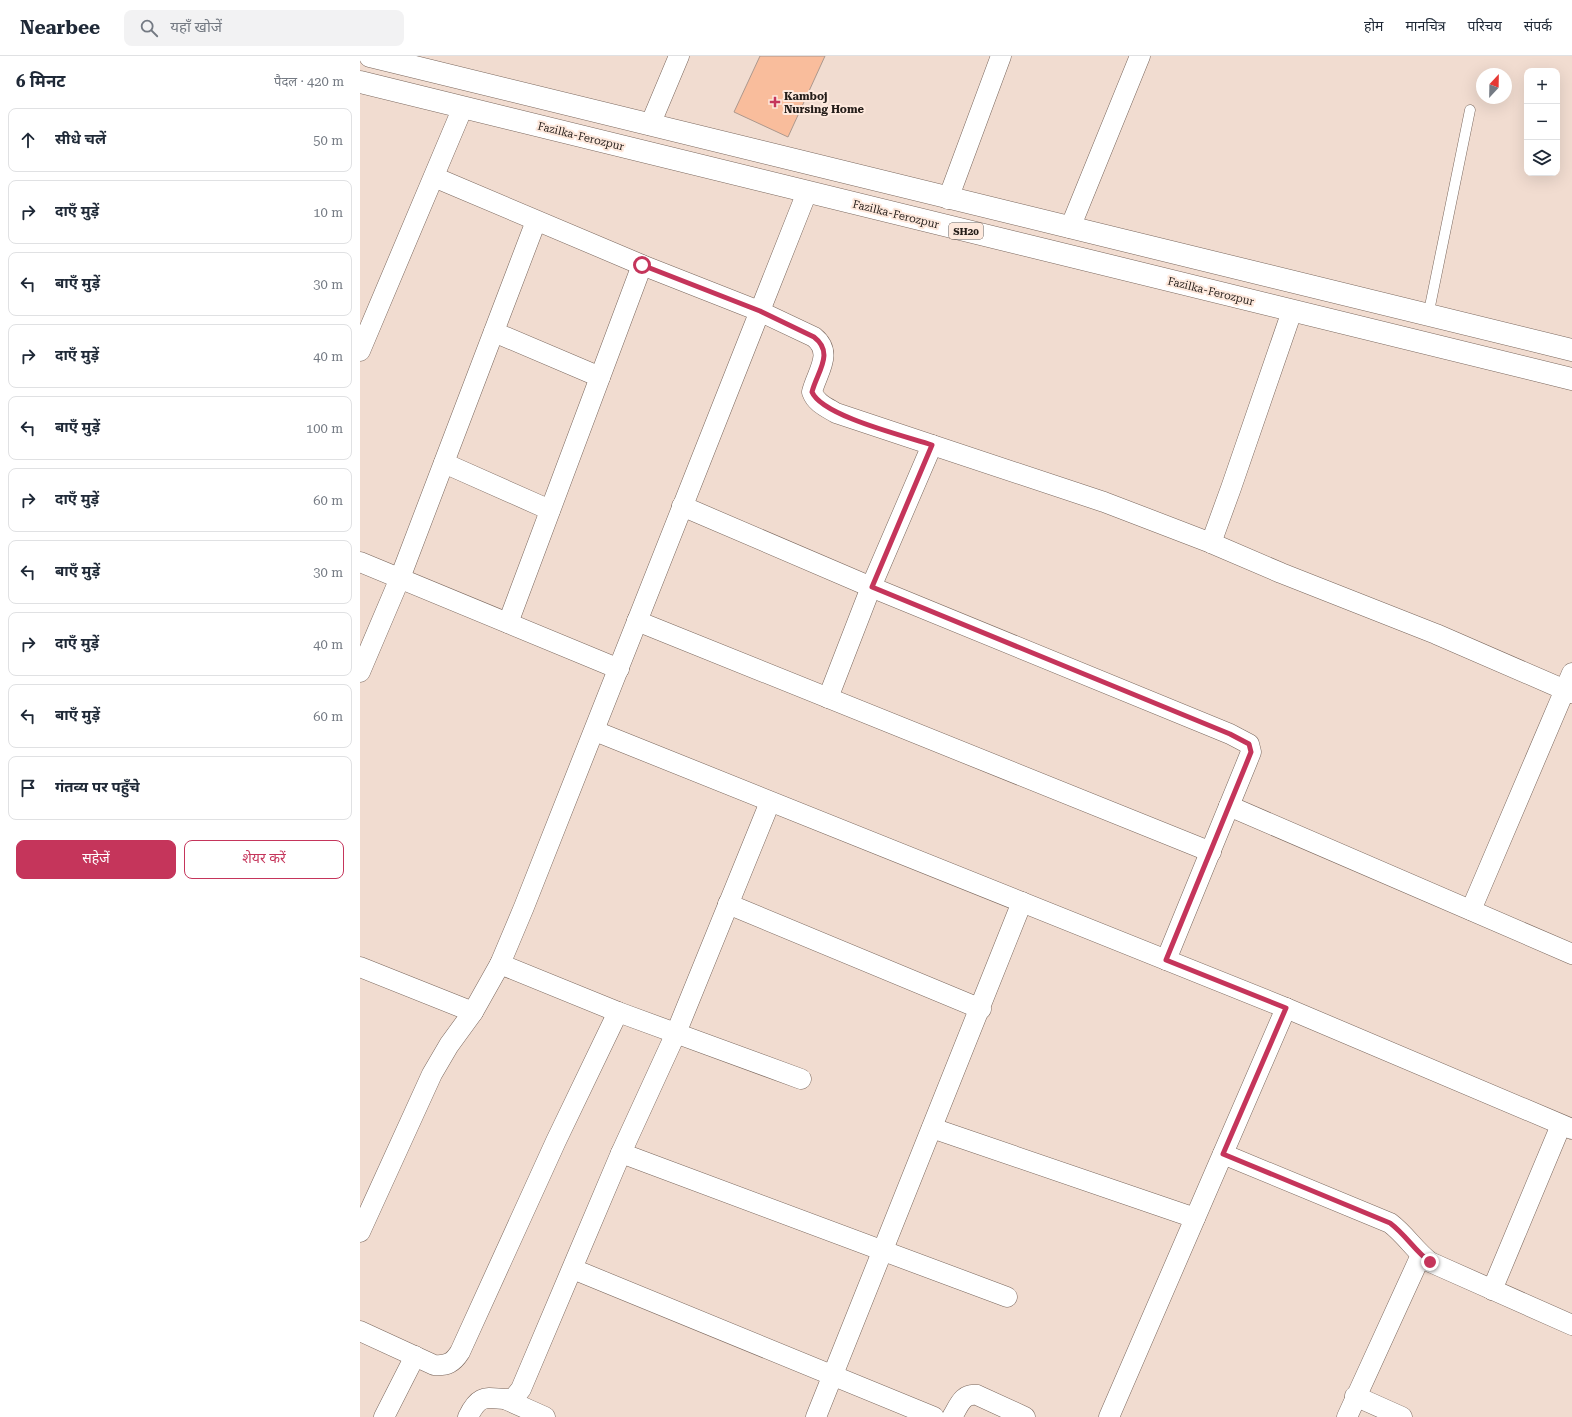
<!DOCTYPE html>
<html lang="hi">
<head>
<meta charset="utf-8">
<style>
  body { margin:0; font-family:"Roboto Serif","Noto Sans Devanagari",serif; background:#f2f2f3; color:#1f2937 }
  .controls { position:absolute; right:12px; top:12px; display:grid; overflow:hidden; border-radius:8px; box-shadow:0 4px 16px #0002 }
  .controls button { width:36px; height:36px; display:grid; place-items:center; padding:0; border:0; border-bottom:1px solid #e0e1e3; background:#fff; color:#1f2937; font:20px sans-serif }
  .compass { position:absolute; left:1116px; top:12px; width:36px; height:36px; border-radius:50%; background:#fff; box-shadow:0 4px 16px #0002; rotate:22deg }
  .stop { position:absolute; width:12px; height:12px; margin:-9px; border:3px solid #c5355b; border-radius:50%; background:#fff }
  .stop.end { background:#c5355b; border-color:#fff; box-shadow:0 1px 4px #0008 }
  .list { margin:0; padding:0; list-style:none }
  h2 { display:flex; justify-content:space-between; align-items:center; height:52px; margin:0; padding:0 16px; font-size:17px }
  h2 small { font-size:13px; font-weight:400; color:#747a83 }
  .list li { display:grid; grid-template-columns:26px 1fr auto; gap:12px; align-items:center; box-sizing:border-box; height:64px; margin:0 8px 8px; padding:0 8px; border:1px solid #e0e1e3; border-radius:8px }
  .list b { display:block; font-size:15px; white-space:nowrap }
  .list em { font-size:13px; font-style:normal; color:#747a83 }
  .actions { display:flex; gap:8px; padding:12px 16px }
  .actions a { flex:1; padding:9px 0; border:1px solid #c5355b; border-radius:8px; text-align:center; font-size:14px; color:#c5355b }
  .actions .main { background:#c5355b; color:#fff }
  .icon { flex:none; width:22px; height:22px; fill:none; stroke:currentColor; stroke-width:2; stroke-linecap:round; stroke-linejoin:round }
  .map { position:relative; flex:none; width:1212px; height:1361px; overflow:hidden }
  header { display:flex; align-items:center; gap:24px; box-sizing:border-box; height:56px; padding:0 20px; background:#fff; border-bottom:1px solid #e0e1e3 }
  header strong { font-size:19px }
  nav { display:flex; gap:22px; margin-inline-start:auto; font-size:14px }
  .search { width:280px; height:36px; background:#f2f2f3; display:flex; align-items:center; gap:10px; box-sizing:border-box; padding:0 14px; border-radius:8px; color:#747a83; font-size:15px }
  main { display:flex }
  aside { flex:1; background:#fff }
  .map>svg:first-child { display:block }
</style>
</head>
<body>
<header>
<strong>Nearbee</strong>
<div class="search"><svg class="icon" aria-label="search" viewBox="0 0 24 24"><circle cx="10" cy="10" r="6"/><path d="M15 15l6 6"/></svg>यहाँ खोजें</div>
<nav><a>होम</a><a>मानचित्र</a><a>परिचय</a><a>संपर्क</a></nav>
</header>
<main>
<aside>
<h2>6 मिनट<small>पैदल · 420 m</small></h2>
<ul class="list">
<li><svg class="icon" aria-label="ahead" viewBox="0 0 24 24"><path d="M12 20V5M6 11l6-6 6 6"/></svg><div><b>सीधे चलें</b></div><em>50 m</em></li>
<li><svg class="icon" aria-label="right" viewBox="0 0 24 24"><path d="M7 20v-9h11M14 6l5 5-5 5"/></svg><div><b>दाएँ मुड़ें</b></div><em>10 m</em></li>
<li><svg class="icon" aria-label="left" viewBox="0 0 24 24"><path d="M17 20v-9H6M10 6l-5 5 5 5"/></svg><div><b>बाएँ मुड़ें</b></div><em>30 m</em></li>
<li><svg class="icon" aria-label="right" viewBox="0 0 24 24"><path d="M7 20v-9h11M14 6l5 5-5 5"/></svg><div><b>दाएँ मुड़ें</b></div><em>40 m</em></li>
<li><svg class="icon" aria-label="left" viewBox="0 0 24 24"><path d="M17 20v-9H6M10 6l-5 5 5 5"/></svg><div><b>बाएँ मुड़ें</b></div><em>100 m</em></li>
<li><svg class="icon" aria-label="right" viewBox="0 0 24 24"><path d="M7 20v-9h11M14 6l5 5-5 5"/></svg><div><b>दाएँ मुड़ें</b></div><em>60 m</em></li>
<li><svg class="icon" aria-label="left" viewBox="0 0 24 24"><path d="M17 20v-9H6M10 6l-5 5 5 5"/></svg><div><b>बाएँ मुड़ें</b></div><em>30 m</em></li>
<li><svg class="icon" aria-label="right" viewBox="0 0 24 24"><path d="M7 20v-9h11M14 6l5 5-5 5"/></svg><div><b>दाएँ मुड़ें</b></div><em>40 m</em></li>
<li><svg class="icon" aria-label="left" viewBox="0 0 24 24"><path d="M17 20v-9H6M10 6l-5 5 5 5"/></svg><div><b>बाएँ मुड़ें</b></div><em>60 m</em></li>
<li><svg class="icon" aria-label="arrive" viewBox="0 0 24 24"><path d="M6 21V4h12l-3 4 3 4H6"/></svg><div><b>गंतव्य पर पहुँचे</b></div></li>
</ul>
<div class="actions"><a class="main">सहेजें</a><a>शेयर करें</a></div>
</aside>
<div class="map">
<svg width="1212" height="1361" viewBox="0 0 1212 1361">
  <rect width="100%" height="100%" fill="#f1dcd0"/>
  <!-- building -->
  <polygon fill="#f9bd9c" stroke="#ac988d" points="400,0 465,0 428,81 374,56"/>
  <g fill="none" stroke-linecap="round" stroke-linejoin="round">
    <!-- lane casing -->
    <g stroke="#79665c" stroke-width="11">
      <polyline id="lane" points="1068,260 1110,54"/>
    </g>
    <!-- street casing -->
    <g stroke="#79665c" stroke-width="21">
      <g id="street">
        <polyline points="290,69 319,0"/>
        <path d="M74 121 282 209 399 255 454 281C474 297 457 316 452 336 456 347 466 351 476 357L744 446 851 487 921 517 1076 578 1212 637"/>
        <polyline points="588,143 641,0"/>
        <polyline points="710,172 780,0"/>
        <polyline points="134,276 240,321"/>
        <polyline points="0,295 103,51"/>
        <polyline points="84,407 190,454"/>
        <polyline points="322,450 511,531 870,678 889,688 891,696 887,706 806,904"/>
        <polyline points="851,487 871,432 932,255"/>
        <polyline points="0,506 259,613"/>
        <polyline points="277,565 851,796"/>
        <polyline points="148,567 282,209"/>
        <polyline points="0,616 40,522 176,165"/>
        <polyline points="468,642 511,531 572,389"/>
        <polyline points="235,675 926,952 1212,1073"/>
        <polyline points="869,750 1212,898"/>
        <polyline points="368,848 621,953"/>
        <polyline points="1111,854 1212,617"/>
        <polyline points="140,908 258,956 441,1023"/>
        <polyline points="0,911 113,956"/>
        <polyline points="572,1072 835,1162"/>
        <polyline points="261,1097 647,1241"/>
        <path d="M863 1098 1030 1167C1046 1179 1055 1195 1070 1206L1212 1269"/>
        <polyline points="0,1176 72,1018 89,989 113,956 140,908 164,851 447,136"/>
        <polyline points="213,1213 574,1361"/>
        <polyline points="1132,1234 1201,1069"/>
        <path d="M0 1275 74 1309C87 1310 93 1307 100 1296L196 1085 258 956"/>
        <polyline points="995,1340 1042,1361"/>
        <polyline points="147,1344 185,1361"/>
        <polyline points="24,1361 55,1300"/>
        <path d="M108 1361C121 1334 129 1344 153 1343L161 1333 261 1097 316 977 410 746"/>
        <polyline points="456,1361 662,846"/>
        <path d="M592 1361C599 1350 602 1337 617 1339L665 1361"/>
        <polyline points="749,1361 926,952"/>
        <polyline points="987,1361 1061,1199"/>
      </g>
    </g>
    <!-- primary casing -->
    <g stroke="#79665c" stroke-width="23">
      <g id="primary">
        <polyline points="10,0 1212,294"/>
        <polyline points="0,26 1212,323"/>
      </g>
    </g>
    <!-- lane -->
    <use href="#lane" stroke="#fff" stroke-width="10"/>
    <!-- street -->
    <use href="#street" stroke="#fff" stroke-width="20"/>
    <!-- primary -->
    <use href="#primary" stroke="#fff" stroke-width="22"/>
  </g>
  <g fill="none" stroke-linecap="round" stroke-linejoin="round">
    <!-- route -->
    <path stroke="#c5355b" stroke-width="5" d="M282 209 400 255 454 281C475 297 457 316 452 336 462 360 545 380 572 389L512 531 870 678 889 688 891 696 887 706 806 904 926 952 863 1098 1030 1167C1046 1179 1055 1195 1070 1206"/>
  </g>
  <!-- markers -->
  <path fill="#c5355b" stroke="#fee9dd" stroke-width="1.5" d="M413 40h4v4h4v4h-4v4h-4v-4h-4v-4h4z"/>
  <g text-anchor="middle" stroke-width="4" stroke-linejoin="round" paint-order="stroke">
    <!-- shield labels -->
    <rect fill="#fee9dd" stroke="#655a54" stroke-width="1" x="589" y="167" width="34" height="16" rx="3"/>
    <g font-size="10" font-weight="bold" fill="#241d19">
      <text x="606" y="179">SH20</text>
    </g>
    <!-- poi labels -->
    <g font-size="11" font-weight="bold" fill="#241d19" stroke="#fee9dd" text-anchor="start">
      <text x="424" y="44">Kamboj<tspan x="424" dy="13">Nursing Home</tspan></text>
    </g>
    <!-- street labels -->
    <g font-size="11" fill="#241d19" stroke="#fee9dd">
      <text transform="translate(221 80) rotate(14)" y="4">Fazilka-Ferozpur</text>
      <text transform="translate(536 158) rotate(14)" y="4">Fazilka-Ferozpur</text>
      <text transform="translate(851 235) rotate(14)" y="4">Fazilka-Ferozpur</text>
    </g>
  </g>
</svg>
<div class="controls">
<button>+</button>
<button>−</button>
<button><svg class="icon" aria-label="layers" viewBox="0 0 24 24"><path d="M12 4l9 5-9 5-9-5zM3 14l9 5 9-5"/></svg></button>
</div>
<svg class="compass" viewBox="-18 -18 36 36"><path d="M0-13l5 13h-10z" fill="#e53935"/><path d="M0 13l5-13h-10z" fill="#747a83"/></svg>
<div class="stop" style="left:282px;top:209px"></div>
<div class="stop end" style="left:1070px;top:1206px"></div>
</div>
</main>
</body>
</html>
